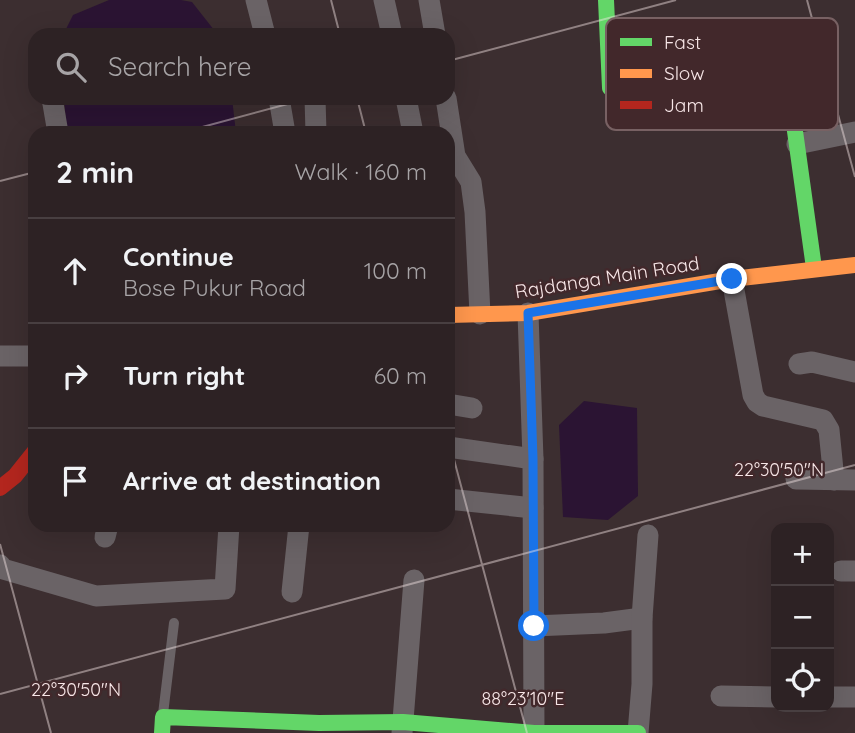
<!DOCTYPE html>
<html lang="en">
<head>
<meta charset="utf-8">
<style>
  body { margin:0; font-family:Quicksand,sans-serif; background:#352a2c; color:#f1f3f6 }
  .controls { position:absolute; right:21px; bottom:21px; display:grid; overflow:hidden; border-radius:14px; box-shadow:0 7px 28px #0002 }
  .controls button { width:63px; height:63px; display:grid; place-items:center; padding:0; border:0; border-bottom:2px solid #483f41; background:#2d2224; color:#f1f3f6; font:35px sans-serif }
  .stop { position:absolute; width:21px; height:21px; margin:-16px; border:5px solid #1a73e8; border-radius:50%; background:#fff }
  .stop.end { background:#1a73e8; border-color:#fff; box-shadow:0 2px 7px #0008 }
  .list { margin:0; padding:0; list-style:none }
  h2 { display:flex; justify-content:space-between; align-items:center; height:91px; margin:0; padding:0 28px; font-size:30px }
  h2 small { font-size:23px; font-weight:400; color:#a7a4a6 }
  .list li { display:grid; grid-template-columns:46px 1fr auto; gap:21px; align-items:center; box-sizing:border-box; height:105px; padding:0 28px; border-top:2px solid #483f41 }
  .list b { display:block; font-size:26px; white-space:nowrap }
  .list p { margin:0; font-size:23px; white-space:nowrap; color:#a7a4a6 }
  .list em { font-size:23px; font-style:normal; color:#a7a4a6 }
  .icon { flex:none; width:38px; height:38px; fill:none; stroke:currentColor; stroke-width:2; stroke-linecap:round; stroke-linejoin:round }
  .map { position:relative; flex:none; width:855px; height:733px; overflow:hidden }
  .search { position:absolute; background:#2d2224; box-shadow:0 7px 28px #0002; left:28px; top:28px; width:427px; height:77px; display:flex; align-items:center; gap:18px; box-sizing:border-box; padding:0 24px; border-radius:21px; color:#a7a4a6; font-size:26px }
  .panel { position:absolute; background:#2d2224; box-shadow:0 7px 28px #0002; left:28px; top:126px; width:427px; height:406px; border-radius:21px }
  .map>svg:first-child { display:block }
</style>
</head>
<body>
<div class="map">
<svg width="855" height="733" viewBox="0 0 855 733">
  <rect width="100%" height="100%" fill="#3c2e30"/>
  <!-- water -->
  <g fill="#2b1433">
    <polygon points="109,0 181,0 192,2 218,35 63,35 73,15"/>
    <polygon points="64,98 232,98 236,133 67,133"/>
    <polygon points="584,401 637,408 638,496 608,520 563,517 559,425"/>
  </g>
  <g fill="none" stroke-linecap="round" stroke-linejoin="round">
    <!-- lane -->
    <polyline stroke="#6a6366" stroke-width="10" points="163,714 174,623"/>
    <!-- street -->
    <g stroke="#6a6366" stroke-width="21">
      <polyline points="256,0 265,35"/>
      <polyline points="384,0 392,35"/>
      <polyline points="429,0 435,35"/>
      <polyline points="52,98 58,133"/>
      <polyline points="279,98 285,133"/>
      <polyline points="315,98 316,133"/>
      <polyline points="406,98 413,133"/>
      <polyline points="446,98 455,156 471,182 475,212 480,314"/>
      <polyline points="797,144 855,132"/>
      <polyline points="732,279 753,395 757,402 763,406 823,420 829,430 834,480"/>
      <polyline points="528,313 533,459 534,733"/>
      <polyline points="0,356 35,356"/>
      <polyline points="799,364 812,362 855,372"/>
      <polyline points="448,404 472,408"/>
      <polyline points="448,447 533,459"/>
      <polyline points="796,479 855,480"/>
      <polyline points="448,499 533,508"/>
      <polyline points="105,537 108,525"/>
      <polyline points="0,565 3,569 96,596 225,589 229,525"/>
      <polyline points="841,571 855,571"/>
      <polyline points="292,592 299,525"/>
      <polyline points="534,626 604,623 642,618"/>
      <polyline points="721,696 776,697"/>
      <polyline points="829,697 855,697"/>
      <polyline points="402,733 414,580"/>
      <polyline points="638,733 642,684 642,618 648,535"/>
    </g>
    <!-- fast -->
    <g stroke="#63d668" stroke-width="16">
      <polyline points="606,0 610,88 619,94 782,82 789,88 814,268"/>
      <polyline points="162,733 163,717 319,723 403,722 534,733 638,733"/>
    </g>
    <!-- slow -->
    <polyline stroke="#ff974d" stroke-width="16" points="448,315 528,313 732,279 855,265"/>
    <!-- jam -->
    <polyline stroke="#b3261e" stroke-width="16" points="0,488 15,476 35,451"/>
  </g>
  <g fill="none" stroke-linecap="round" stroke-linejoin="round">
    <!-- route -->
    <polyline stroke="#1a73e8" stroke-width="9" points="534,626 533,459 528,313 732,279"/>
  </g>
  <!-- ticks -->
  <path fill="none" stroke="#f7e6e7" stroke-width="2" stroke-opacity="0.45" d="M331 0 340 35M807 0 855 177M448 61 676 0M357 98 366 133M180 133 310 98M0 181 35 172M448 437 527 733M0 544 51 733M0 694 855 465"/>
  <g text-anchor="middle" stroke-width="5" stroke-linejoin="round" paint-order="stroke">
    <!-- street labels -->
    <g font-size="19" fill="#f7e6e7" stroke="#42282b">
      <text transform="translate(607 277) rotate(-9)" y="7">Rajdanga Main Road</text>
    </g>
  </g>
  <!-- legend -->
  <rect x="606" y="18" width="232" height="112" rx="10" fill="#42282b" stroke="#786163" stroke-width="2"/>
  <rect x="620" y="38" width="32" height="8" fill="#63d668"/>
  <rect x="620" y="69" width="32" height="9" fill="#ff974d"/>
  <rect x="620" y="101" width="32" height="8" fill="#b3261e"/>
  <g font-size="19" fill="#f7e6e7">
    <text x="664" y="49">Fast</text>
    <text x="664" y="80">Slow</text>
    <text x="664" y="112">Jam</text>
  </g>
  <g font-size="18" text-anchor="middle" fill="#f7e6e7" stroke="#42282b" stroke-width="5" stroke-linejoin="round" paint-order="stroke">
    <text x="779" y="476">22°30'50"N</text>
    <text x="76" y="696">22°30'50"N</text>
    <text x="523" y="705">88°23'10"E</text>
  </g>
</svg>
<div class="controls">
<button>+</button>
<button>−</button>
<button><svg class="icon" aria-label="locate" viewBox="0 0 24 24"><circle cx="12" cy="12" r="6"/><path d="M12 2v4M12 18v4M2 12h4M18 12h4"/></svg></button>
</div>
<div class="stop" style="left:534px;top:626px"></div>
<div class="stop end" style="left:732px;top:279px"></div>
<div class="search"><svg class="icon" aria-label="search" viewBox="0 0 24 24"><circle cx="10" cy="10" r="6"/><path d="M15 15l6 6"/></svg>Search here</div>
<section class="panel">
<h2>2 min<small>Walk · 160 m</small></h2>
<ul class="list">
<li><svg class="icon" aria-label="ahead" viewBox="0 0 24 24"><path d="M12 20V5M6 11l6-6 6 6"/></svg><div><b>Continue</b><p>Bose Pukur Road</p></div><em>100 m</em></li>
<li><svg class="icon" aria-label="right" viewBox="0 0 24 24"><path d="M7 20v-9h11M14 6l5 5-5 5"/></svg><div><b>Turn right</b></div><em>60 m</em></li>
<li><svg class="icon" aria-label="arrive" viewBox="0 0 24 24"><path d="M6 21V4h12l-3 4 3 4H6"/></svg><div><b>Arrive at destination</b></div></li>
</ul>
</section>
</div>
</body>
</html>
